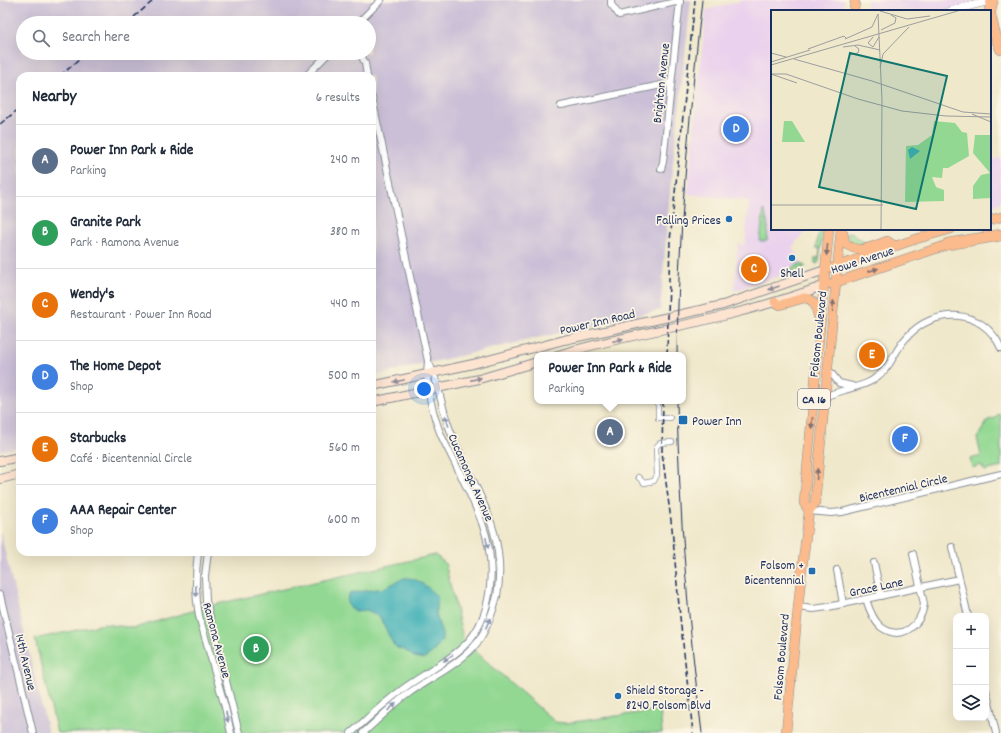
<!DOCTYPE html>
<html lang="en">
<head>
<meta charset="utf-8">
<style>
  body { margin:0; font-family:Dekko,sans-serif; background:#f2f2f3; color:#1f2937 }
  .controls { position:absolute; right:12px; bottom:12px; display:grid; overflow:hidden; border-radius:8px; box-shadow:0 4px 16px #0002 }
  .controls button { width:36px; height:36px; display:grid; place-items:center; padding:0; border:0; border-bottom:1px solid #e0e1e3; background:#fff; color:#1f2937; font:20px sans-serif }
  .you { position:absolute; left:424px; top:389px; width:14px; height:14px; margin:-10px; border:3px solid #fff; border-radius:50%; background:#1a73e8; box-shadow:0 0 0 6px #1a73e833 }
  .badge { display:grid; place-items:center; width:26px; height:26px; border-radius:50%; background:#2563eb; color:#fff; font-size:13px; font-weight:700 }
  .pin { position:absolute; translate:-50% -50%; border:2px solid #fff; box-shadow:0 1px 4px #0006 }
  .popup { position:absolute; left:534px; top:352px; width:152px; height:52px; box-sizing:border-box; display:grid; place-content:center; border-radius:8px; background:#fff; filter:drop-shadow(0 1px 3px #0005); font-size:13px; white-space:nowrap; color:#747a83 }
  .popup b { font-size:15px; color:#1f2937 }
  .popup::after { content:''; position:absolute; left:50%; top:100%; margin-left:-8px; border:8px solid transparent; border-top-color:#fff }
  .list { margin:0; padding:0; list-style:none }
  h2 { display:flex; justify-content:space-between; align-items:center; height:52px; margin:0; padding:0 16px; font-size:17px }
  h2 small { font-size:13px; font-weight:400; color:#747a83 }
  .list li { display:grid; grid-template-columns:26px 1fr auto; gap:12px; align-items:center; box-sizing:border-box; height:72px; padding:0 16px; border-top:1px solid #e0e1e3 }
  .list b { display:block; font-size:15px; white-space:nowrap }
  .list p { margin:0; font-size:13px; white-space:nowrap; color:#747a83 }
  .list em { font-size:13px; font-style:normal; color:#747a83 }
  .icon { flex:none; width:22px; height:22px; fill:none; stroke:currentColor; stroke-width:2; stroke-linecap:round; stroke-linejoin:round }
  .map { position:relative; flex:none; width:1001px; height:733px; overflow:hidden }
  .search { position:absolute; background:#fff; box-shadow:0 4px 16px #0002; left:16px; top:16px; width:360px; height:44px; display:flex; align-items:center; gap:10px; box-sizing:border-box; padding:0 14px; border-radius:22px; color:#747a83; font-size:15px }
  .panel { position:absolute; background:#fff; box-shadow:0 4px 16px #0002; left:16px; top:72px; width:360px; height:484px; border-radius:12px }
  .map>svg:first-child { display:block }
</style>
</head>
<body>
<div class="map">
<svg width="1001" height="733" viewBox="0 0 1001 733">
  <rect width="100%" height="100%" fill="#fcf5e5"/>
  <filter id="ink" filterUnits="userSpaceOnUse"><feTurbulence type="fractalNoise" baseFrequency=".025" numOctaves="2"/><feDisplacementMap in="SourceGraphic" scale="8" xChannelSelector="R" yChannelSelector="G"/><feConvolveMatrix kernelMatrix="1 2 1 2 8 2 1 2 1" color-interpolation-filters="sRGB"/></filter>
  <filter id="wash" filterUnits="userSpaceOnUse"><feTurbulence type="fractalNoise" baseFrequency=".012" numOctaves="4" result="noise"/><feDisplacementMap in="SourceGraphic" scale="16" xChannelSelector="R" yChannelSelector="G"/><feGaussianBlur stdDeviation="0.9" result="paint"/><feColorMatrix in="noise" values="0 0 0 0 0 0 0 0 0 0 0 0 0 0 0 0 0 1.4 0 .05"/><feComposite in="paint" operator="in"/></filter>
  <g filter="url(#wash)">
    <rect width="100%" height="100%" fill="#f0e8cb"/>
    <!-- built -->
    <g fill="#ead1ed">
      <polygon points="745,0 844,0 843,11 772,11 772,229 812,229 802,235 792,247 804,268 734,291 738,244 745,245 749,201 688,194 706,10"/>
      <polygon points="867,0 973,0 976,11 866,11"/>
      <polygon points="999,158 1001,159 1001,202 990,207 990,161"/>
    </g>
    <!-- industrial -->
    <g fill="#cabfd7" fill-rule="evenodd">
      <path d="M0 0H691L671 180 660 310 372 376V76H20V447L0 451ZM23 23H369V53H23Z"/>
      <polygon points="0,531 48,733 0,733"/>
    </g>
    <!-- green -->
    <g fill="#92d892" stroke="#568478">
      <polygon points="764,210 765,211 768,228 767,241 760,241"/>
      <polygon points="821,229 823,229 819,262 817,264 815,263 815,258 819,258 820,248 816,248 817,239"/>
      <polygon points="852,232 857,238 863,240 865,244 858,246 852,243 851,240 849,240 847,233"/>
      <polygon points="800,264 805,266 805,267 788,273 794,266"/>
      <polygon points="1001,414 1001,467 985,471 981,465 972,468 970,459 981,456 977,438 988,420 996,418 997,415"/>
      <polygon points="435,555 445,563 463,638 485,660 555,722 566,723 660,710 662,733 57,733 35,639 104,624 134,628 217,604"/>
    </g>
    <!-- water -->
    <path fill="#3fb0b6" stroke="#2d708a" d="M404 578C418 577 430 588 438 599L436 615 442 634V640L434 651 424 659 414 657 406 651 397 648 393 644 380 617 367 610 355 611 351 609 347 603 348 595 351 593 384 588Z"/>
  </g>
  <g filter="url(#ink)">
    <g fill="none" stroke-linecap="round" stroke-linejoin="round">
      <!-- pedestrian casing -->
      <g stroke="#868c94" stroke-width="6">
        <g id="pedestrian">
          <polyline points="658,405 658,418 670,418"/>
          <polyline points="638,477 644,483 654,481 657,475 656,447 660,443 672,442"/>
        </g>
      </g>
      <!-- minor casing -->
      <g stroke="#868c94" stroke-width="8">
        <g id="minor">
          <polyline points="611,0 611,4 619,15 680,1"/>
          <polyline points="358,23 381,0"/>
          <polyline points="360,53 365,63 367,76"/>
          <polyline points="306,76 329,53"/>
          <polyline points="561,106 671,83"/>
          <polyline points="661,169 663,162 680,0"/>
          <polyline points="828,369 839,383 852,386"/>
          <path d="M824 397C831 394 838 392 845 390 857 386 868 385 878 376 892 366 895 349 907 337 935 306 983 308 1001 348"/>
          <polyline points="809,511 831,513 842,512 1001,474"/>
          <polyline points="952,547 968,616"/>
          <path d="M198 552C195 574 195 594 199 616L225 707 231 733"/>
          <polyline points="208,552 205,576 206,601 239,733"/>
          <polyline points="874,563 881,596"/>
          <polyline points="837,570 843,604"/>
          <polyline points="0,595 33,733"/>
          <path d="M866 599C869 609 873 620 881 627 902 642 921 625 924 604L913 554"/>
          <polyline points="798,607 813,609 828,607 959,579"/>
          <polyline points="986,690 996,733"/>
          <path d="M351 733C369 717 387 700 407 686 426 673 447 662 464 646 495 616 496 561 482 523 471 493 455 464 441 435 432 412 425 386 428 361"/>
          <path d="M363 733C378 720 392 705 409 693 431 677 459 665 477 643 487 629 493 612 497 596 509 530 472 487 450 430 441 407 439 382 428 361L372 98"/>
        </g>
      </g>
      <!-- tertiary casing -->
      <g stroke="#868c94" stroke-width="8">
        <polyline id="tertiary" points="950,11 994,0"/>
      </g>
      <!-- secondary casing -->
      <g stroke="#868c94" stroke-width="10">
        <g id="secondary">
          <path d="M558 355C613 338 671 329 727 315 760 307 792 297 823 286"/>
          <polyline points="372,386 473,364 564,340 723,305 825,270"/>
          <polyline points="372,402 479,379 537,362"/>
          <polyline points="0,461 20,457"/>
          <polyline points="0,479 20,474"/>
        </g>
      </g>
      <!-- primary casing -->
      <g stroke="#868c94" stroke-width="10">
        <g id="primary">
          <polyline points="854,11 855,0"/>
          <polyline points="990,220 1001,217"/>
          <path d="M843 233 845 243C859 255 871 247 887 241L895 246"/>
          <polyline points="832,268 913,240 951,229"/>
          <polyline points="831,284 953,243"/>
          <path d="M775 302 780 305 804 298C815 299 816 307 818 316"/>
          <polyline points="809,511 804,503 829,229"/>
          <polyline points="786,733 801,577 809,511 815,503 841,229"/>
        </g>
      </g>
      <!-- motorway casing -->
      <g stroke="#868c94" stroke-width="12">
        <g id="motorway">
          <polyline points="990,11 992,1"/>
          <polyline points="990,15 994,32 1001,49"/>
          <polyline points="948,244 1001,235"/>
        </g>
      </g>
      <!-- pedestrian -->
      <use href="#pedestrian" stroke="#fff" stroke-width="4.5"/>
      <!-- minor -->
      <use href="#minor" stroke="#fff" stroke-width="6"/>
      <!-- tertiary -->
      <use href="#tertiary" stroke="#fff" stroke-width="7"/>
      <!-- secondary -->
      <use href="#secondary" stroke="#fde4d1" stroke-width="8"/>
      <!-- primary -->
      <use href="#primary" stroke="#fbbb8c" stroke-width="9"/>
      <!-- motorway -->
      <use href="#motorway" stroke="#fbbb8c" stroke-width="11"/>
      <!-- tram -->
      <g stroke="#1b2f5e" stroke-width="1">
        <path d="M677 355C678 236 689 118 702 0"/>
        <path d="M677 401C679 512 688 623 702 733"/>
      </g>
      <!-- rail -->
      <g stroke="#1b2f5e" stroke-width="1.5" stroke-dasharray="6 3" stroke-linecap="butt">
        <polyline points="127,23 154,0"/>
        <polyline points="60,76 87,53"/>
        <polyline points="0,124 20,108"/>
        <polyline points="667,355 670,241 695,0"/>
        <polyline points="663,401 662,452 672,528 680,617 693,733"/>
      </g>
    </g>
    <!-- one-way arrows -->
    <defs><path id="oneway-solid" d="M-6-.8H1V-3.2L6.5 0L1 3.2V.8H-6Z"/></defs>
    <g fill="#806e73">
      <use href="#oneway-solid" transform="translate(827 250) rotate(96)"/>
      <use href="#oneway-solid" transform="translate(873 270) rotate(-18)"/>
      <use href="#oneway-solid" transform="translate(833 306) rotate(-84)"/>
      <use href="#oneway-solid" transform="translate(812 423) rotate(95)"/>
      <use href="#oneway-solid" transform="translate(817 474) rotate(-85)"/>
    </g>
    <g fill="#8c8a98">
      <use href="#oneway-solid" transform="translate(774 288) rotate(161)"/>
      <use href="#oneway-solid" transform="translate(618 340) rotate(-14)"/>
      <use href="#oneway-solid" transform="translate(476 379) rotate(-13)"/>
      <use href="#oneway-solid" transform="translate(399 381) rotate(168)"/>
    </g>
    <g fill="#8d97ae">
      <use href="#oneway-solid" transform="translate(447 421) rotate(-108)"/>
      <use href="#oneway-solid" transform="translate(487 543) rotate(78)"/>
      <use href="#oneway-solid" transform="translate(196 591) rotate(87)"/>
      <use href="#oneway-solid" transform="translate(488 623) rotate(-66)"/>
      <use href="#oneway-solid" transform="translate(448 658) rotate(146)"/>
      <use href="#oneway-solid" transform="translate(392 707) rotate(-40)"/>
      <use href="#oneway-solid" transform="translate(227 717) rotate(78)"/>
    </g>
  </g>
  <!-- markers -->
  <g fill="#1f6fb2" stroke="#fcf5e5" stroke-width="1.5">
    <circle cx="729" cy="219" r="4"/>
    <circle cx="792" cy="258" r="4"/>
    <rect x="678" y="415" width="10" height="10" rx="2"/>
    <rect x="808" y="567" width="8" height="8" rx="2"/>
    <circle cx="618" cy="696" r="4"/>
  </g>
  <g text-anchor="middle" stroke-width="3.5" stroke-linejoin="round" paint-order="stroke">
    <!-- shield labels -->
    <rect fill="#fcf5e5" stroke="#5e6a86" stroke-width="1" x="798" y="389" width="32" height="20" rx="3"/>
    <g font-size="12" font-weight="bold" fill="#1b2f5e">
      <text x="814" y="403">CA 16</text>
    </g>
    <!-- street labels -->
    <g font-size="13" fill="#1b2f5e" stroke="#fcf5e5">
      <text transform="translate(660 83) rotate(-84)" y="5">Brighton Avenue</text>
      <text transform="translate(862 259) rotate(-18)" y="5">Howe Avenue</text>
      <text transform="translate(597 321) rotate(-13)" y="5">Power Inn Road</text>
      <text transform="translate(817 334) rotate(-84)" y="5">Folsom Boulevard</text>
      <text transform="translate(472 477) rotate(66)" y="5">Cucamonga Avenue</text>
      <text transform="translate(903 487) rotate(-13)" y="5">Bicentennial Circle</text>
      <text transform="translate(876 586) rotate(-12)" y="5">Grace Lane</text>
      <text transform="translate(218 640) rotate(75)" y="5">Ramona Avenue</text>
      <text transform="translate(780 657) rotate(-85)" y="5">Folsom Boulevard</text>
      <text transform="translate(27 662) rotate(77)" y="5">14th Avenue</text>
    </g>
    <!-- poi labels -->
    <g font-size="13" fill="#1b2f5e" stroke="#fcf5e5" text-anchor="end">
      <text x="721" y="224">Falling Prices</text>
      <text x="792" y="277" text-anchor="middle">Shell</text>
      <text x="692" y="425" text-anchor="start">Power Inn</text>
      <text x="804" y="569">Folsom +<tspan x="804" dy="15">Bicentennial</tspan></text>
      <text x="626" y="694" text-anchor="start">Shield Storage -<tspan x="626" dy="15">8240 Folsom Blvd</tspan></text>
    </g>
  </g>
  <!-- overview -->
  <g transform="translate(771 10)">
    <rect width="220" height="220" fill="#f0e8cb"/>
    <path d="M13 111H21L34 132H11ZM163 111 184 113 191 122 196 123 198 146 177 158H172L171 168 161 167 165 177 173 180V191L134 192 135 136 147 135 161 125ZM204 125H220V188L202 189V176L210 165 219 163 202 143Z" fill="#92d892"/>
    <path d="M141 137 149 141 139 149 137 140Z" fill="#3fb0b6"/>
    <path fill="none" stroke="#9b9e9f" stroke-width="1" d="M109 1 136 9 159 6M107 4 111 90 110 220M110 20 124 13 125 8 120 5M102 27 97 33 102 37 108 27M74 29 101 17 107 4M72 37 87 35 109 40M37 39 73 26 76 29M0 43 15 47M78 45 87 43 88 39 84 36M23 49 101 71 192 102 220 104M0 52 39 40M0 55 190 0M109 58 112 44 138 17M0 64 26 73M0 64H15L87 89 131 101 175 106 220 107M201 104 220 112M0 195H112"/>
    <path fill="#0f766e" fill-opacity="0.15" stroke="#0f766e" stroke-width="2" d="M79 43 176 66 145 199 48 177Z"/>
    <rect width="220" height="220" fill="none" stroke="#1b2f5e" stroke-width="2"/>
  </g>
</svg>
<div class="controls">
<button>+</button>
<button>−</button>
<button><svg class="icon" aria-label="layers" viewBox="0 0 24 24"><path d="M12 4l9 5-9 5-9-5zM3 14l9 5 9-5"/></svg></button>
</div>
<div class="you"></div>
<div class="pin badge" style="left:610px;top:432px;background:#5c6f8a">A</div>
<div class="popup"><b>Power Inn Park &amp; Ride</b>Parking</div>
<div class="pin badge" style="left:256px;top:649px;background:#2e9e5b">B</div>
<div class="pin badge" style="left:754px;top:269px;background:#e8710a">C</div>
<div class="pin badge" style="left:736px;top:129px;background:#3f7fe0">D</div>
<div class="pin badge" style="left:872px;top:355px;background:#e8710a">E</div>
<div class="pin badge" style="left:905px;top:439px;background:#3f7fe0">F</div>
<div class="search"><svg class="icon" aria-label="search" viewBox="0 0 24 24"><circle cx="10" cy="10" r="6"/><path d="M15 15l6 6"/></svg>Search here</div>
<section class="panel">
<h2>Nearby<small>6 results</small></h2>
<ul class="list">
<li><span class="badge" style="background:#5c6f8a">A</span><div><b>Power Inn Park &amp; Ride</b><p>Parking</p></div><em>240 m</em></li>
<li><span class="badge" style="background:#2e9e5b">B</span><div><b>Granite Park</b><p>Park · Ramona Avenue</p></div><em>380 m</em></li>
<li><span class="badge" style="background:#e8710a">C</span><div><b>Wendy's</b><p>Restaurant · Power Inn Road</p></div><em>440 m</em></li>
<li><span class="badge" style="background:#3f7fe0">D</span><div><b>The Home Depot</b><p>Shop</p></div><em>500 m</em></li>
<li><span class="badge" style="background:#e8710a">E</span><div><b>Starbucks</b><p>Café · Bicentennial Circle</p></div><em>560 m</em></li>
<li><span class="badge" style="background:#3f7fe0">F</span><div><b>AAA Repair Center</b><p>Shop</p></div><em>600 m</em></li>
</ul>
</section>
</div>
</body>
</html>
